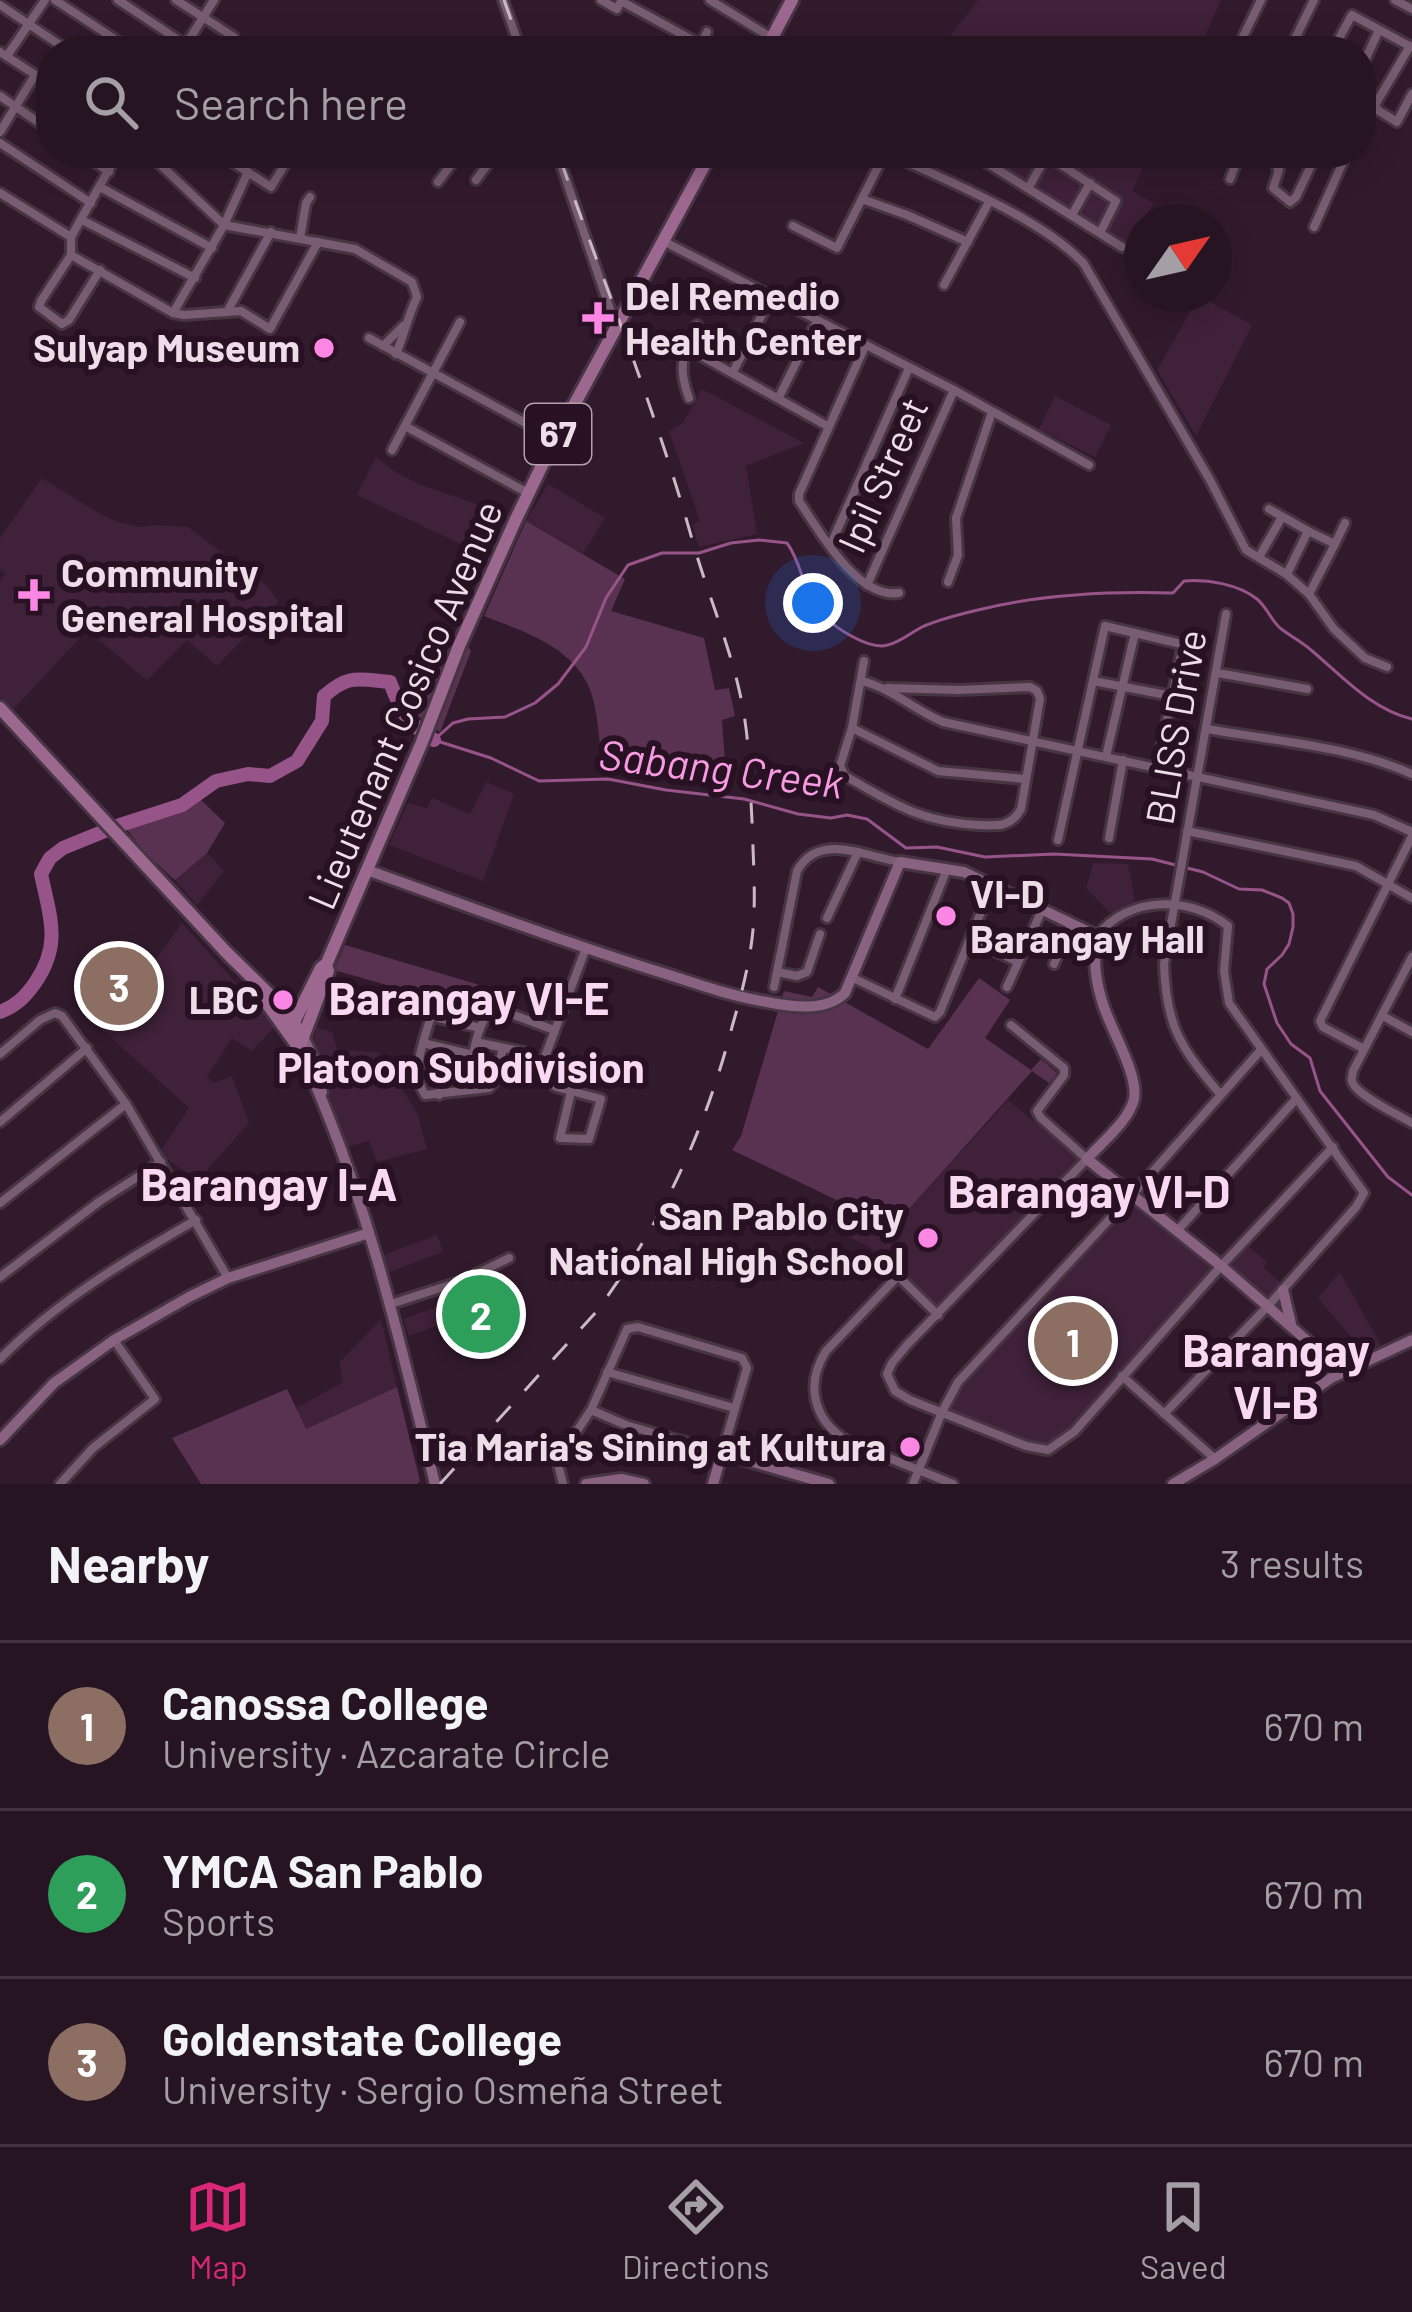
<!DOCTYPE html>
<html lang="en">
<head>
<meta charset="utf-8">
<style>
  body { margin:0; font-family:Barlow,sans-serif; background:#2e1d2a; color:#f1f3f6 }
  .compass { position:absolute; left:1124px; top:204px; width:108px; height:108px; border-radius:50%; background:#261422; box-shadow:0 6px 30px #0003; rotate:56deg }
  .you { position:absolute; left:813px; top:603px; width:42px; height:42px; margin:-30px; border:9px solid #fff; border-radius:50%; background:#1a73e8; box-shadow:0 0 0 18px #1a73e833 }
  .badge { display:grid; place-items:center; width:78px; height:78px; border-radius:50%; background:#db2777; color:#fff; font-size:39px; font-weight:700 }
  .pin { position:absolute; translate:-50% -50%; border:6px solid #fff; box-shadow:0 3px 12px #0006 }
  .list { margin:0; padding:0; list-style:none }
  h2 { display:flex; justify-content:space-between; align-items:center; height:156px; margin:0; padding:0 48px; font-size:51px }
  h2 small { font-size:39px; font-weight:400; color:#a49ea5 }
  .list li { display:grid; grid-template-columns:78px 1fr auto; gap:36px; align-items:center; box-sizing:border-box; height:168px; padding:0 48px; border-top:3px solid #423340 }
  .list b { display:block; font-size:45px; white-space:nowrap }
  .list p { margin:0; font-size:39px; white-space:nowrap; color:#a49ea5 }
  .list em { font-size:39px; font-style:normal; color:#a49ea5 }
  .icon { flex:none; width:66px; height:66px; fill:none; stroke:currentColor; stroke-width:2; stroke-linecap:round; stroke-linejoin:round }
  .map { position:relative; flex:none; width:1412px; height:1484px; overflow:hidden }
  .search { position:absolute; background:#261422; box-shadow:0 6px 30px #0003; left:36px; right:36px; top:36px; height:132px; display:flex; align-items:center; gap:30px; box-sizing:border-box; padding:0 42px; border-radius:48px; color:#a49ea5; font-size:45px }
  .sheet { height:660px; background:#261422 }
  nav { display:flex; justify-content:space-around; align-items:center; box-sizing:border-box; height:168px; border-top:3px solid #423340; background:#261422; font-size:33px; color:#a49ea5 }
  nav a { display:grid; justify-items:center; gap:6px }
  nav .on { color:#db2777 }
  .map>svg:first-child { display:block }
</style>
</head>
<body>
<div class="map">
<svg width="1412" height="1484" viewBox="0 0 1412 1484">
  <rect width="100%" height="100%" fill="#321a2d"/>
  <!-- built -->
  <g fill="#3f2139">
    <polygon points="978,0 1221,0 1198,51 939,51"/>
    <polygon points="969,153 1150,153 1132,191 1154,203 1127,250"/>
    <polygon points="1199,296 1252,325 1196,436 1157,370"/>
    <polygon points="702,389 804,443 746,466 757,534 699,547 692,525 700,521 669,431 683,423"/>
    <polygon points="1055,396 1111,425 1095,457 1039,429"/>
    <polygon points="376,457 397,473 418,484 503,513 484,555 357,495"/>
    <polygon points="42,478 97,512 118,522 140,527 158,525 188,527 267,586 279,602 217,666 187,640 147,680 87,630 13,710 0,697 0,581 5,574 0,570 0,538"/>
    <polygon points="548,484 605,518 583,554 526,521"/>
    <polygon points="486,782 514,794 483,881 389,845 408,803 427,808 432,798 470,814"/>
    <polygon points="207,853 224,871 197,905 175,880"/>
    <polygon points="1093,863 1128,864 1135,901 1110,913 1086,888"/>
    <polygon points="182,923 275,1026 252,1051 232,1038 207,1077 213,1083 232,1076 249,1123 197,1181 159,1153 189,1108 83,1012 135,945 155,960"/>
    <polygon points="316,1027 332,1032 337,1050 379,1052 387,1078 397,1080 418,1115 427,1149 377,1162 369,1141 347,1147 313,1046"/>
    <polygon points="1008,1100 1079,1159 935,1310 872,1249 829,1226 846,1204 893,1227"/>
    <polygon points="1131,1203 1213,1270 1064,1436 1050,1446 1035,1443 943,1410 950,1392"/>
    <polygon points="437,1235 443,1252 387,1273 381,1256"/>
    <polygon points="1248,1246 1267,1262 1263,1267 1282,1284 1268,1300 1230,1268"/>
    <polygon points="1340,1272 1383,1349 1368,1357 1318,1298"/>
    <polygon points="456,1300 462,1316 409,1336 403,1319"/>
    <polygon points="381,1319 397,1387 305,1430 296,1408 343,1382 339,1363"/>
  </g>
  <!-- green -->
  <g fill="#593251">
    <path d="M526 521 625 579 611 611 704 638 715 690 729 688 735 716 722 720 726 777 601 752C598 731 597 704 588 685 569 645 522 631 484 616Z"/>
    <polygon points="459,633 471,651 440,732 413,713 439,659 446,662"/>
    <polygon points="200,799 225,823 207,853 175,880 144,852 126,828"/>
    <polygon points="345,945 483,986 475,1010 334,970"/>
    <polygon points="979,978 1010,1000 985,1038 1031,1070 1041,1059 1057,1073 1049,1083 1032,1071 893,1227 732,1150 741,1136 784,991 812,997 818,987 928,1049"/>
    <polygon points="488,1292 500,1325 474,1335 462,1302"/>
    <polygon points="397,1387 420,1481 417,1484 201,1484 172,1438 287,1389 306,1429"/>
  </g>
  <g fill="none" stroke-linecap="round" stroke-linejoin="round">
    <!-- stream -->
    <g stroke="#975489" stroke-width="3">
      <path d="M435 739 453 723 468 719 505 717 535 703 558 684 586 647 606 598 628 565 662 553H699L731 543 759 540 787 543C804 566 802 596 825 617 837 629 864 646 882 646 897 645 911 632 924 626 941 619 961 614 978 610 1042 594 1108 591 1173 593L1184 581C1207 579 1238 584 1257 599 1266 606 1271 620 1280 628 1290 636 1302 642 1311 650 1342 676 1372 710 1412 719"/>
      <polyline points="434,740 491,758 539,781 608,779 666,790 744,799 798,814 831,818 847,815 867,819 906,848 937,847 985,857 1054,854 1152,859 1203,872 1239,889 1262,890 1282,898 1289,903 1293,914 1293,927 1289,944 1282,955 1267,969 1264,984 1277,1023 1291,1044 1310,1058 1320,1091 1388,1177 1412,1195"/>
    </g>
    <!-- river -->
    <path stroke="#975489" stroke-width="14" d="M0 1012C16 1006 25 997 35 983 62 944 50 917 41 874L50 858 63 848 117 826 182 805 216 781 248 774 270 776 297 761 322 721 324 696C349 674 358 679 390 682 401 712 407 723 434 740"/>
    <!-- street casing -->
    <g stroke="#483544" stroke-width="14">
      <g id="street">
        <polyline points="55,0 133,51"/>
        <polyline points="118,0 186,45"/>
        <polyline points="176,0 234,37 227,51"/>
        <polyline points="503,0 521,51"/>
        <polyline points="601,0 617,9 621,1"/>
        <polyline points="710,0 772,38"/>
        <polyline points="1395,0 1412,9"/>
        <polyline points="621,1 696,42 701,44 707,32"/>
        <polyline points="0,5 69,51"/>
        <polyline points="233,42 249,51"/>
        <polyline points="1410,46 1375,105 1379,111 1397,122 1412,94"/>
        <polyline points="182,51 214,0"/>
        <polyline points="1236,51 1261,0"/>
        <polyline points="1289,51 1314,0"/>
        <polyline points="1332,51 1352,15 1411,47"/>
        <polyline points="0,52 51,85"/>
        <polyline points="7,56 45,0"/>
        <polyline points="1361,69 1379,30"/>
        <polyline points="0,96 51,131"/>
        <polyline points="0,132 35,75"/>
        <polyline points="0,143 91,203"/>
        <polyline points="82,153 109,172"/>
        <path d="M148 153 224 225 355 249 412 282 417 297C408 316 404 335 396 354"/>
        <polyline points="218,153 271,187 292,153"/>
        <polyline points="557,153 616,327"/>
        <path d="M887 153C944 179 1043 219 1084 264L1210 480 1246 550 1286 574 1309 594 1334 629 1365 658 1387 667"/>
        <polyline points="971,153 1122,247"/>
        <polyline points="1263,153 1272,158 1279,170 1273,188 1290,202 1296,197 1317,153"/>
        <polyline points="1046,155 1116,201 1100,233"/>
        <polyline points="240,167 249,153"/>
        <polyline points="1230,179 1240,153"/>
        <polyline points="476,180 496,153"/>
        <polyline points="438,182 460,153"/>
        <polyline points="100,187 212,248"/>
        <polyline points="1029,187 1048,153"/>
        <polyline points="0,193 71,237"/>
        <polyline points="862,199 907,215 968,242"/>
        <polyline points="1073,213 1090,183"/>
        <polyline points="82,220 195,278"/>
        <polyline points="793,226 837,248 885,153"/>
        <polyline points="1314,227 1347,153"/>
        <polyline points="71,237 71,255 173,313 184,315 241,311 270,329 318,242"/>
        <polyline points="71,237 118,153"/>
        <polyline points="300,238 306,203 310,197"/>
        <polyline points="663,241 954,390 1089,465"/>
        <polyline points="71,255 41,301 39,307 62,324 69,320 100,270"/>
        <polyline points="944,285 989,202"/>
        <polyline points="227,312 271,232"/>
        <polyline points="173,313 224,225 248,172"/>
        <polyline points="369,338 555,439"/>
        <polyline points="383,346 403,326"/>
        <path d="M865 346 799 494V501C820 532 857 599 899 593"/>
        <polyline points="687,348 829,427"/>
        <polyline points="733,372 771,297"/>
        <polyline points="779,397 817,321"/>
        <path d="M689 398C677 366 683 355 697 325"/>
        <polyline points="405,426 528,493"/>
        <polyline points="392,450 460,322"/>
        <polyline points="1269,509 1308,531"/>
        <polyline points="831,544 909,368"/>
        <polyline points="1259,557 1282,517"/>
        <polyline points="1287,574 1308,531 1335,544 1345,523"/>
        <polyline points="948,582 958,555 956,518 992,412"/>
        <polyline points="867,585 954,390"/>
        <polyline points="1309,594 1335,544"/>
        <path d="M864 661 852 728 840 766 845 776C895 804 919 822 979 825 998 826 1011 827 1021 809L1040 699 1037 691 1030 687 959 690 887 688"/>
        <polyline points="1218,673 1307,689"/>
        <path d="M862 681C893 689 914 710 943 722L1374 815 1412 832"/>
        <polyline points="1093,681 1172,696"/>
        <polyline points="852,728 938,771 1025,779"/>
        <path d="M1207 729C1275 741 1349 746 1412 774"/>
        <polyline points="1106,756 1135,633"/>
        <polyline points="1157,768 1183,645"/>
        <polyline points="1187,831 1356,866 1412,898"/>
        <polyline points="1109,838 1123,760"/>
        <polyline points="1058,840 1105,626 1194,647"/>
        <polyline points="827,918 858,852"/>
        <path d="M1097 936C1128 896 1189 895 1228 926L1224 971 1229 1003 1364 1193 1356 1207 1268 1306 1164 1414"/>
        <polyline points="970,939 1018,962"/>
        <path d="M1412 957 1353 1071C1353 1074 1351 1078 1352 1081 1355 1095 1399 1115 1412 1123"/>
        <polyline points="1054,964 1071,924"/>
        <polyline points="778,972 797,976 807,972 820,934"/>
        <polyline points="853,978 935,1017 940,1012 992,885"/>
        <path d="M774 987 797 871C819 831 865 857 900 862"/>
        <polyline points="1007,987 1042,910"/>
        <polyline points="321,989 480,1028"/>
        <polyline points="895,999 947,869"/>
        <path d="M431 1016C424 1041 410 1071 425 1095L489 1088 495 1081 503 1048"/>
        <polyline points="1383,1016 1412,1032"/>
        <polyline points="1011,1025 1064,1068 1064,1075 1037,1111 1041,1118 1087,1159 907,1345 892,1363 887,1374 895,1391 910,1400 1026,1446 1048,1450 1074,1432 1221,1266 1333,1147"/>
        <polyline points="476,1042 524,1052"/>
        <polyline points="423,1043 473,1055"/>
        <polyline points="1364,1049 1323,1027 1320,1021 1412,836"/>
        <polyline points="0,1054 40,1020 55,1013 62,1016 126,1104 228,1278"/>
        <path d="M467 1090C472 1063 474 1031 490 1010L506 1012 554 1030"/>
        <polyline points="571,1092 560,1138 589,1139 601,1099 556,1087 545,1075 543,1062 586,948"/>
        <path d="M1220 1094C1180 1047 1166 1026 1164 964L1226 614"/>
        <polyline points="439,1095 445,1049"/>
        <polyline points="0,1122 87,1048"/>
        <polyline points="0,1203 126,1104"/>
        <polyline points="1177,1231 1296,1099"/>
        <polyline points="0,1277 100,1201 161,1162"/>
        <polyline points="391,1304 462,1281 509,1258"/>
        <path d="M938 1315 898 1276 826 1351C805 1384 813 1420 847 1441L953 1484"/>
        <path d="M0 1359C57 1301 126 1260 196 1220"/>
        <polyline points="607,1372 734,1408"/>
        <polyline points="1122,1376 1215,1459"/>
        <polyline points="60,1484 93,1448 155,1399 114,1340"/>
        <polyline points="563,1484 559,1468 560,1456 591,1410 627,1329 638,1327 742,1358 747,1368 722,1453 626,1425 591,1410"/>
        <polyline points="913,1484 942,1412 958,1382 1132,1195 1260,1051"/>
      </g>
    </g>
    <!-- secondary casing -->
    <g stroke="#483544" stroke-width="16">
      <g id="secondary">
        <path d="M367 870C462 904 557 940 653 970 690 981 728 996 767 1002 792 1007 826 1012 845 993L900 862 964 872 1097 936C1093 959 1095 979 1102 1001 1109 1027 1139 1074 1134 1099 1129 1121 1101 1143 1087 1159L1221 1266 1319 1351 1340 1373"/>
        <polyline points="302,1035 312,1055 322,1092"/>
        <path d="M299 1048C364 1186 399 1336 435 1484"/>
        <polyline points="1283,1290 1291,1324"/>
        <polyline points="0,1440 54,1383 114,1340 189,1297 228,1278 369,1233"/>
        <polyline points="586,1484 621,1479 644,1484"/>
        <polyline points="713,1484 722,1453 829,1484"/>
        <polyline points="1173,1484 1215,1459 1331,1378 1412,1340"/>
      </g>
    </g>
    <!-- primary casing -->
    <g stroke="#483544" stroke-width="18">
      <g id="primary">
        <polyline points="765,51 792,0"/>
        <polyline points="0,708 226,952 284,1009 302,1035"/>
        <polyline points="256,988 299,1048"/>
        <polyline points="292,1026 321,968 325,965"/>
        <polyline points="299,1048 328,971 326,965 422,742 459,646 516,519 548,453 711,153"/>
      </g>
    </g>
    <!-- street -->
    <use href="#street" stroke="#785c71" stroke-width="8"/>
    <!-- secondary -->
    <use href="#secondary" stroke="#8a6281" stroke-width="10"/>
    <!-- primary -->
    <use href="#primary" stroke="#9d6890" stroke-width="12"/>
    <!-- rail -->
    <g stroke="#ccb9c7" stroke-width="3" stroke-dasharray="21 21" stroke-linecap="butt">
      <polyline points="504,0 522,51"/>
      <path d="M440 1484 596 1312C662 1223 704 1134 732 1027 741 996 750 962 753 930 756 894 753 857 752 821 750 788 750 754 745 721 736 658 709 600 692 539 655 408 603 281 558 153"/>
    </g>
  </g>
  <!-- markers -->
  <g fill="#fc86e4" stroke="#281123" stroke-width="4.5">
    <path d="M592 300h12v12h12v12h-12v12h-12v-12h-12v-12h12z"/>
    <circle cx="324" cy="348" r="12"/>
    <path d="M28 577h12v12h12v12h-12v12h-12v-12h-12v-12h12z"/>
    <circle cx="946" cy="916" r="12"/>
    <circle cx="283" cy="1000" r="12"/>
    <circle cx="928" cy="1238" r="12"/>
    <circle cx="910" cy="1447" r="12"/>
  </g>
  <g text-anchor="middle" stroke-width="12" stroke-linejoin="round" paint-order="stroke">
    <!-- shield labels -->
    <rect fill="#281123" stroke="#b3a0ae" stroke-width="3" x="525" y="404" width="66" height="60" rx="9"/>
    <g font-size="36" font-weight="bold" fill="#eedde9">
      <text x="558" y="447">67</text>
    </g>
    <!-- poi labels -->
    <g font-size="39" font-weight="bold" fill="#eedde9" stroke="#281123" text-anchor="end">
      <text x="625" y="310" text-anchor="start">Del Remedio<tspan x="625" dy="45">Health Center</tspan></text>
      <text x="300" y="362">Sulyap Museum</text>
      <text x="61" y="587" text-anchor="start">Community<tspan x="61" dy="45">General Hospital</tspan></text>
      <text x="970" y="908" text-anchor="start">VI-D<tspan x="970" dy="45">Barangay Hall</tspan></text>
      <text x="259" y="1014">LBC</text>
      <text x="904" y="1230">San Pablo City<tspan x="904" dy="45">National High School</tspan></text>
      <text x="886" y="1461">Tia Maria's Sining at Kultura</text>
    </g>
    <!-- street labels -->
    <g font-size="39" fill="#eedde9" stroke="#281123">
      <text transform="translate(883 475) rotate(-66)" y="14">Ipil Street</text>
      <text transform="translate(405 705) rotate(-67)" y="14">Lieutenant Cosico Avenue</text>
      <text transform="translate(1176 727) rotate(-80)" y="14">BLISS Drive</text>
    </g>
    <!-- water labels -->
    <g font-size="42" font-style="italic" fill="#f79ae2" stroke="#281123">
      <text transform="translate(721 769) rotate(7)" y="15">Sabang Creek</text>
    </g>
    <!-- neighbourhood labels -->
    <g font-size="42" font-weight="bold" fill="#f9d8f1" stroke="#281123">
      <text x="461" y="1083">Platoon Subdivision</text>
    </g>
    <!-- quarter labels -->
    <g font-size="45" font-weight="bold" fill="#f9d8f1" stroke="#281123">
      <text x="469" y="1015">Barangay VI-E</text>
      <text x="269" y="1201">Barangay I-A</text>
      <text x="1089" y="1208">Barangay VI-D</text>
      <text x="1276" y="1367">Barangay<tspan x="1276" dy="52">VI-B</tspan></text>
    </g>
  </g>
</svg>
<svg class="compass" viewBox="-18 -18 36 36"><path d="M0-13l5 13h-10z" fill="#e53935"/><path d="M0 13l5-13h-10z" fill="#a49ea5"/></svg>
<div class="you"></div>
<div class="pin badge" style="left:1073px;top:1341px;background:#8d6e63">1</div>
<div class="pin badge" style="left:481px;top:1314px;background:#2e9e5b">2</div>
<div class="pin badge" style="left:119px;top:986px;background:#8d6e63">3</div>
<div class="search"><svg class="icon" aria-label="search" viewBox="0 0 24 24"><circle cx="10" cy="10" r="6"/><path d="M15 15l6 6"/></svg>Search here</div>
</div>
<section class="sheet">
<h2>Nearby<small>3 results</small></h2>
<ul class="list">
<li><span class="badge" style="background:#8d6e63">1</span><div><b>Canossa College</b><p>University · Azcarate Circle</p></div><em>670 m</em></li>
<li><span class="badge" style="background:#2e9e5b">2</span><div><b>YMCA San Pablo</b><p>Sports</p></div><em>670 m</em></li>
<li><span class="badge" style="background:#8d6e63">3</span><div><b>Goldenstate College</b><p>University · Sergio Osmeña Street</p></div><em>670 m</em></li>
</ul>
</section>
<nav>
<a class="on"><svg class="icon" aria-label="map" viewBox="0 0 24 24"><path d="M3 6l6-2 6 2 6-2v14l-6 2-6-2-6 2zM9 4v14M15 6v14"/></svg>Map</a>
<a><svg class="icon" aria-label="directions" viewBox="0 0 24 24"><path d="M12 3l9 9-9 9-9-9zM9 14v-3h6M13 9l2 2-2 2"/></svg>Directions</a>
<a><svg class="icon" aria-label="saved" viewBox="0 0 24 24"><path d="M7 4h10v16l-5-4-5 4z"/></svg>Saved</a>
</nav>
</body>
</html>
